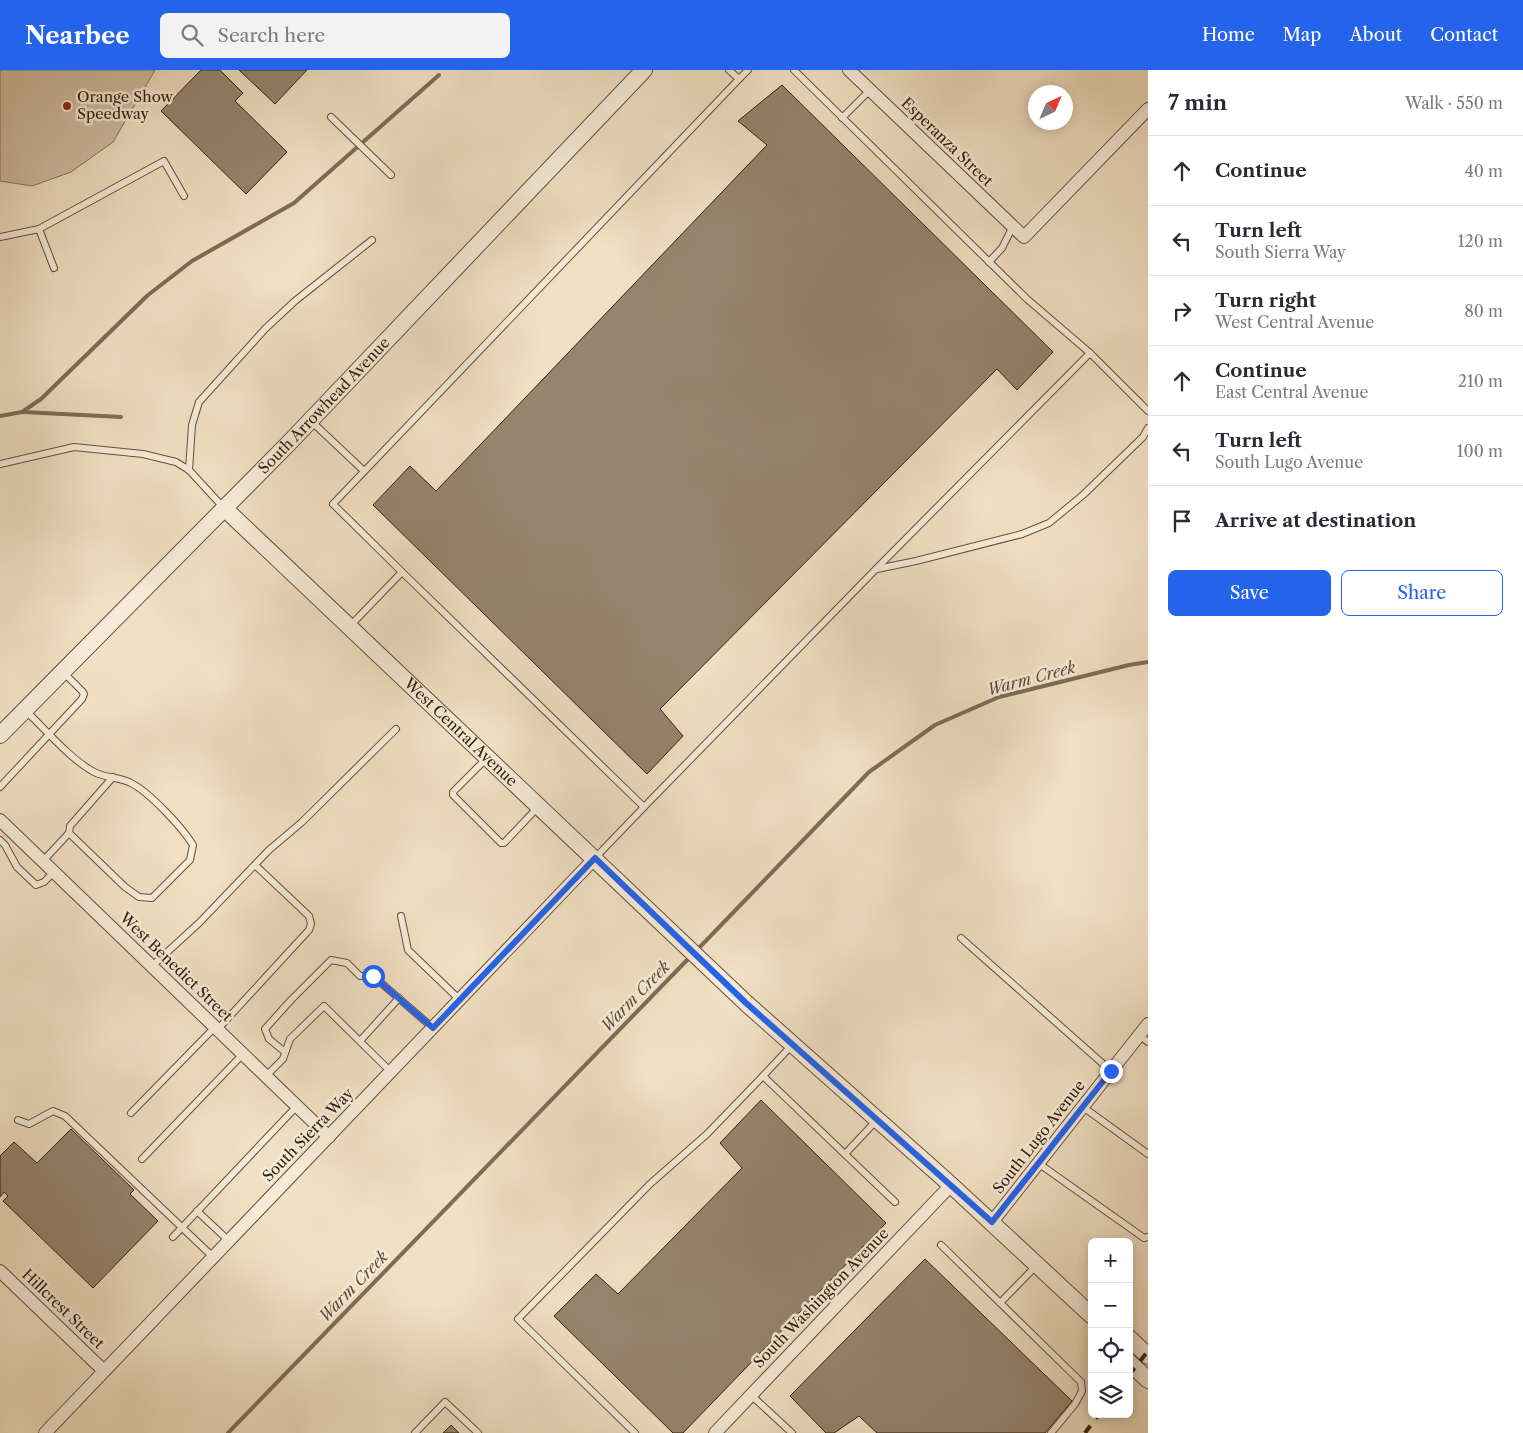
<!DOCTYPE html>
<html lang="en">
<head>
<meta charset="utf-8">
<style>
  body { margin:0; font-family:"Libre Caslon Text",serif; background:#f2f2f3; color:#2b2b33 }
  .controls { position:absolute; right:15px; bottom:15px; display:grid; overflow:hidden; border-radius:8px; box-shadow:0 2px 12px #0003 }
  .controls button { width:45px; height:45px; display:grid; place-items:center; padding:0; border:0; border-bottom:1px solid #e1e1e2; background:#fff; color:#2b2b33; font:25px sans-serif }
  .compass { position:absolute; left:1028px; top:15px; width:45px; height:45px; border-radius:50%; background:#fff; box-shadow:0 2px 12px #0003; rotate:44deg }
  .stop { position:absolute; width:15px; height:15px; margin:-11px; border:4px solid #2563eb; border-radius:50%; background:#fff }
  .stop.end { background:#2563eb; border-color:#fff; box-shadow:0 1px 5px #0008 }
  .list { margin:0; padding:0; list-style:none }
  h2 { display:flex; justify-content:space-between; align-items:center; height:65px; margin:0; padding:0 20px; font-size:21px }
  h2 small { font-size:16px; font-weight:400; color:#7c7c81 }
  .list li { display:grid; grid-template-columns:32px 1fr auto; gap:15px; align-items:center; box-sizing:border-box; height:70px; padding:0 20px; border-top:1px solid #e1e1e2 }
  .list b { display:block; font-size:19px; white-space:nowrap }
  .list p { margin:0; font-size:16px; white-space:nowrap; color:#7c7c81 }
  .list em { font-size:16px; font-style:normal; color:#7c7c81 }
  .actions { display:flex; gap:10px; padding:15px 20px }
  .actions a { flex:1; padding:11px 0; border:1px solid #2563eb; border-radius:8px; text-align:center; font-size:18px; color:#2563eb }
  .actions .main { background:#2563eb; color:#fff }
  .icon { flex:none; width:28px; height:28px; fill:none; stroke:currentColor; stroke-width:2; stroke-linecap:round; stroke-linejoin:round }
  .map { position:relative; flex:none; width:1148px; height:1363px; overflow:hidden }
  header { display:flex; align-items:center; gap:30px; box-sizing:border-box; height:70px; padding:0 25px; background:#2563eb; color:#fff }
  header strong { font-size:24px }
  nav { display:flex; gap:28px; margin-inline-start:auto; font-size:18px }
  .search { width:350px; height:45px; background:#f2f2f3; display:flex; align-items:center; gap:12px; box-sizing:border-box; padding:0 18px; border-radius:8px; color:#7c7c81; font-size:19px }
  main { display:flex }
  aside { flex:1; background:#fff }
  .map>svg:first-child { display:block }
</style>
</head>
<body>
<header>
<strong>Nearbee</strong>
<div class="search"><svg class="icon" aria-label="search" viewBox="0 0 24 24"><circle cx="10" cy="10" r="6"/><path d="M15 15l6 6"/></svg>Search here</div>
<nav><a>Home</a><a>Map</a><a>About</a><a>Contact</a></nav>
</header>
<main>
<div class="map">
<svg width="1148" height="1363" viewBox="0 0 1148 1363">
  <rect width="100%" height="100%" fill="#f1e0c3"/>
  <filter id="stains"><feTurbulence type="fractalNoise" baseFrequency=".004" numOctaves="4"/><feColorMatrix values="0 0 0 0 .2 0 0 0 0 .09 0 0 0 0 .02 0 0 0 .5 -.17"/></filter>
  <radialGradient id="worn" r=".72"><stop offset=".6" stop-color="#630" stop-opacity="0"/><stop offset="1" stop-color="#630" stop-opacity=".3"/></radialGradient>
  <!-- green -->
  <polygon fill="#d1bfa5" stroke="#82705c" points="0,0 155,0 113,72 71,102 32,116 0,111"/>
  <g fill="none" stroke-linecap="round" stroke-linejoin="round">
    <!-- stream -->
    <g stroke="#7e6c58" stroke-width="4">
      <polyline points="23,342 121,347"/>
      <polyline points="0,346 22,342 41,329 148,225 192,191 294,133 439,5"/>
      <polyline points="696,881 869,702 935,655 999,627 1129,595 1148,592"/>
      <polyline points="228,1363 691,886"/>
    </g>
  </g>
  <!-- building -->
  <g fill="#96846e" stroke="#332012">
    <polygon points="201,0 220,0 243,23 235,31 287,82 246,124 161,41"/>
    <polygon points="239,0 307,0 275,34"/>
    <polygon points="782,15 1053,282 1017,320 997,299 660,639 683,666 647,704 373,435 410,396 436,421 767,75 738,51"/>
    <polygon points="761,1030 886,1153 683,1363 673,1363 554,1246 596,1204 618,1224 742,1098 720,1073"/>
    <polygon points="71,1059 134,1120 130,1124 158,1151 93,1218 3,1131 8,1126 4,1122 0,1127 0,1086 14,1072 37,1093"/>
    <polygon points="925,1189 1072,1331 1045,1363 877,1363 859,1346 834,1363 826,1363 790,1326"/>
    <polygon points="451,1355 459,1363 443,1363"/>
  </g>
  <g fill="none" stroke-linecap="round" stroke-linejoin="round">
    <!-- service casing -->
    <g stroke="#62503e" stroke-width="8">
      <g id="service">
        <polyline points="739,9 748,0"/>
        <polyline points="331,47 391,105"/>
        <polyline points="842,48 870,20"/>
        <polyline points="39,159 54,198"/>
        <polyline points="0,167 39,159 164,91 184,126"/>
        <polyline points="989,192 1002,178 1013,156"/>
        <polyline points="1090,283 1148,341"/>
        <polyline points="311,351 364,401"/>
        <polyline points="0,394 74,377 143,384 176,392 189,400 223,437"/>
        <polyline points="189,400 192,355 199,332 265,259 295,231 372,170"/>
        <polyline points="877,499 916,491 1022,464 1049,453 1083,425 1143,367 1148,358"/>
        <polyline points="402,502 644,737 595,788"/>
        <polyline points="350,556 402,502 333,434 739,9 729,0"/>
        <path d="M26 641C46 660 70 689 94 702 105 708 120 707 131 713 149 722 182 757 193 775L190 790 152 828 139 827 125 817 69 763 70 756 113 707"/>
        <polyline points="487,688 453,722 453,725 501,773 504,773 539,736"/>
        <polyline points="0,717 82,629 84,624 82,621 63,602"/>
        <polyline points="644,737 876,499 1090,283 1027,229 794,0"/>
        <polyline points="0,770 5,775 17,797 36,815 44,812 54,802"/>
        <polyline points="43,791 69,763"/>
        <polyline points="401,846 408,880 460,930"/>
        <polyline points="961,868 1111,1001"/>
        <polyline points="152,896 199,853 269,780 302,752 396,659"/>
        <polyline points="217,960 309,860 311,854 309,846 255,795"/>
        <polyline points="1139,965 1148,972"/>
        <polyline points="360,971 399,928"/>
        <polyline points="285,982 269,969 265,959 291,930 331,890 347,893 360,906 373,906 433,958"/>
        <polyline points="266,1006 283,989 290,969 324,936 391,1002"/>
        <polyline points="763,1006 793,974"/>
        <polyline points="1083,1037 1148,1084"/>
        <polyline points="131,1043 215,957"/>
        <polyline points="18,1050 29,1054 53,1041 65,1046 213,1187"/>
        <polyline points="845,1084 876,1051"/>
        <polyline points="142,1089 243,984"/>
        <polyline points="1038,1093 1144,1168 1148,1167"/>
        <polyline points="197,1141 229,1171"/>
        <polyline points="173,1167 297,1036"/>
        <polyline points="941,1175 1081,1312 1082,1321 1075,1334 1051,1363"/>
        <polyline points="1000,1233 1037,1195"/>
        <polyline points="751,1325 792,1363"/>
        <polyline points="415,1363 445,1332 478,1363"/>
        <polyline points="635,1363 518,1249 650,1114 707,1064 763,1006 895,1132"/>
      </g>
    </g>
    <!-- minor casing -->
    <g stroke="#62503e" stroke-width="14">
      <g id="minor">
        <polyline points="849,0 1024,167 1148,39"/>
        <polyline points="0,750 329,1067"/>
        <polyline points="992,1152 1148,954"/>
        <polyline points="0,1201 104,1301"/>
        <polyline points="45,1363 595,788"/>
        <polyline points="715,1363 951,1115"/>
      </g>
    </g>
    <!-- tertiary casing -->
    <g stroke="#62503e" stroke-width="18">
      <g id="tertiary">
        <path id="s1" d="M224 438 746 933 951 1115 1092 1246"/>
        <path id="s2" d="M0 665 289 373 644 0"/>
        <polyline points="1129,1268 1148,1286"/>
        <polyline points="1129,1292 1148,1310"/>
      </g>
    </g>
    <!-- service -->
    <use href="#service" stroke="#f6ebd8" stroke-width="6"/>
    <!-- minor -->
    <use href="#minor" stroke="#f6ebd8" stroke-width="12"/>
    <!-- tertiary -->
    <use href="#tertiary" stroke="#f6ebd8" stroke-width="16"/>
    <!-- rail -->
    <g stroke="#332012" stroke-width="4" stroke-dasharray="9 9" stroke-linecap="butt">
      <polyline points="1129,1305 1148,1281"/>
      <polyline points="1085,1363 1099,1344"/>
    </g>
  </g>
  <g fill="none" stroke-linecap="round" stroke-linejoin="round">
    <!-- route -->
    <polyline stroke="#2563eb" stroke-width="6" points="373,906 433,958 595,788 746,933 992,1152 1111,1001"/>
  </g>
  <!-- markers -->
  <circle fill="#8f2418" stroke="#f6ebd8" stroke-width="2" cx="67" cy="36" r="5"/>
  <g text-anchor="middle" stroke-width="5" stroke-linejoin="round" paint-order="stroke">
    <!-- poi labels -->
    <g font-size="15" fill="#332012" stroke="#f6ebd8" text-anchor="start">
      <text x="77" y="32">Orange Show<tspan x="77" dy="17">Speedway</tspan></text>
    </g>
    <!-- street labels -->
    <g font-size="15" fill="#332012" stroke="#f6ebd8">
      <text transform="translate(947 72) rotate(44)" y="5">Esperanza Street</text>
      <text dy="5" stroke="none"><textPath href="#s2" startOffset="462">South Arrowhead Avenue</textPath></text>
      <text dy="5" stroke="none"><textPath href="#s1" startOffset="326">West Central Avenue</textPath></text>
      <text transform="translate(176 897) rotate(44)" y="5">West Benedict Street</text>
      <text transform="translate(308 1065) rotate(-46)" y="5">South Sierra Way</text>
      <text transform="translate(1039 1067) rotate(-52)" y="5">South Lugo Avenue</text>
      <text transform="translate(821 1228) rotate(-46)" y="5">South Washington Avenue</text>
      <text transform="translate(63 1239) rotate(44)" y="5">Hillcrest Street</text>
    </g>
    <!-- water labels -->
    <g font-size="16" font-style="italic" fill="#5f4c3b" stroke="#f6ebd8">
      <text transform="translate(1031 608) rotate(-15)" y="6">Warm Creek</text>
      <text transform="translate(635 926) rotate(-46)" y="6">Warm Creek</text>
      <text transform="translate(353 1216) rotate(-46)" y="6">Warm Creek</text>
    </g>
  </g>
  <rect width="100%" height="100%" filter="url(#stains)"/>
  <rect width="100%" height="100%" fill="url(#worn)"/>
</svg>
<div class="controls">
<button>+</button>
<button>−</button>
<button><svg class="icon" aria-label="locate" viewBox="0 0 24 24"><circle cx="12" cy="12" r="6"/><path d="M12 2v4M12 18v4M2 12h4M18 12h4"/></svg></button>
<button><svg class="icon" aria-label="layers" viewBox="0 0 24 24"><path d="M12 4l9 5-9 5-9-5zM3 14l9 5 9-5"/></svg></button>
</div>
<svg class="compass" viewBox="-18 -18 36 36"><path d="M0-13l5 13h-10z" fill="#e53935"/><path d="M0 13l5-13h-10z" fill="#7c7c81"/></svg>
<div class="stop" style="left:373px;top:906px"></div>
<div class="stop end" style="left:1111px;top:1001px"></div>
</div>
<aside>
<h2>7 min<small>Walk · 550 m</small></h2>
<ul class="list">
<li><svg class="icon" aria-label="ahead" viewBox="0 0 24 24"><path d="M12 20V5M6 11l6-6 6 6"/></svg><div><b>Continue</b></div><em>40 m</em></li>
<li><svg class="icon" aria-label="left" viewBox="0 0 24 24"><path d="M17 20v-9H6M10 6l-5 5 5 5"/></svg><div><b>Turn left</b><p>South Sierra Way</p></div><em>120 m</em></li>
<li><svg class="icon" aria-label="right" viewBox="0 0 24 24"><path d="M7 20v-9h11M14 6l5 5-5 5"/></svg><div><b>Turn right</b><p>West Central Avenue</p></div><em>80 m</em></li>
<li><svg class="icon" aria-label="ahead" viewBox="0 0 24 24"><path d="M12 20V5M6 11l6-6 6 6"/></svg><div><b>Continue</b><p>East Central Avenue</p></div><em>210 m</em></li>
<li><svg class="icon" aria-label="left" viewBox="0 0 24 24"><path d="M17 20v-9H6M10 6l-5 5 5 5"/></svg><div><b>Turn left</b><p>South Lugo Avenue</p></div><em>100 m</em></li>
<li><svg class="icon" aria-label="arrive" viewBox="0 0 24 24"><path d="M6 21V4h12l-3 4 3 4H6"/></svg><div><b>Arrive at destination</b></div></li>
</ul>
<div class="actions"><a class="main">Save</a><a>Share</a></div>
</aside>
</main>
</body>
</html>
